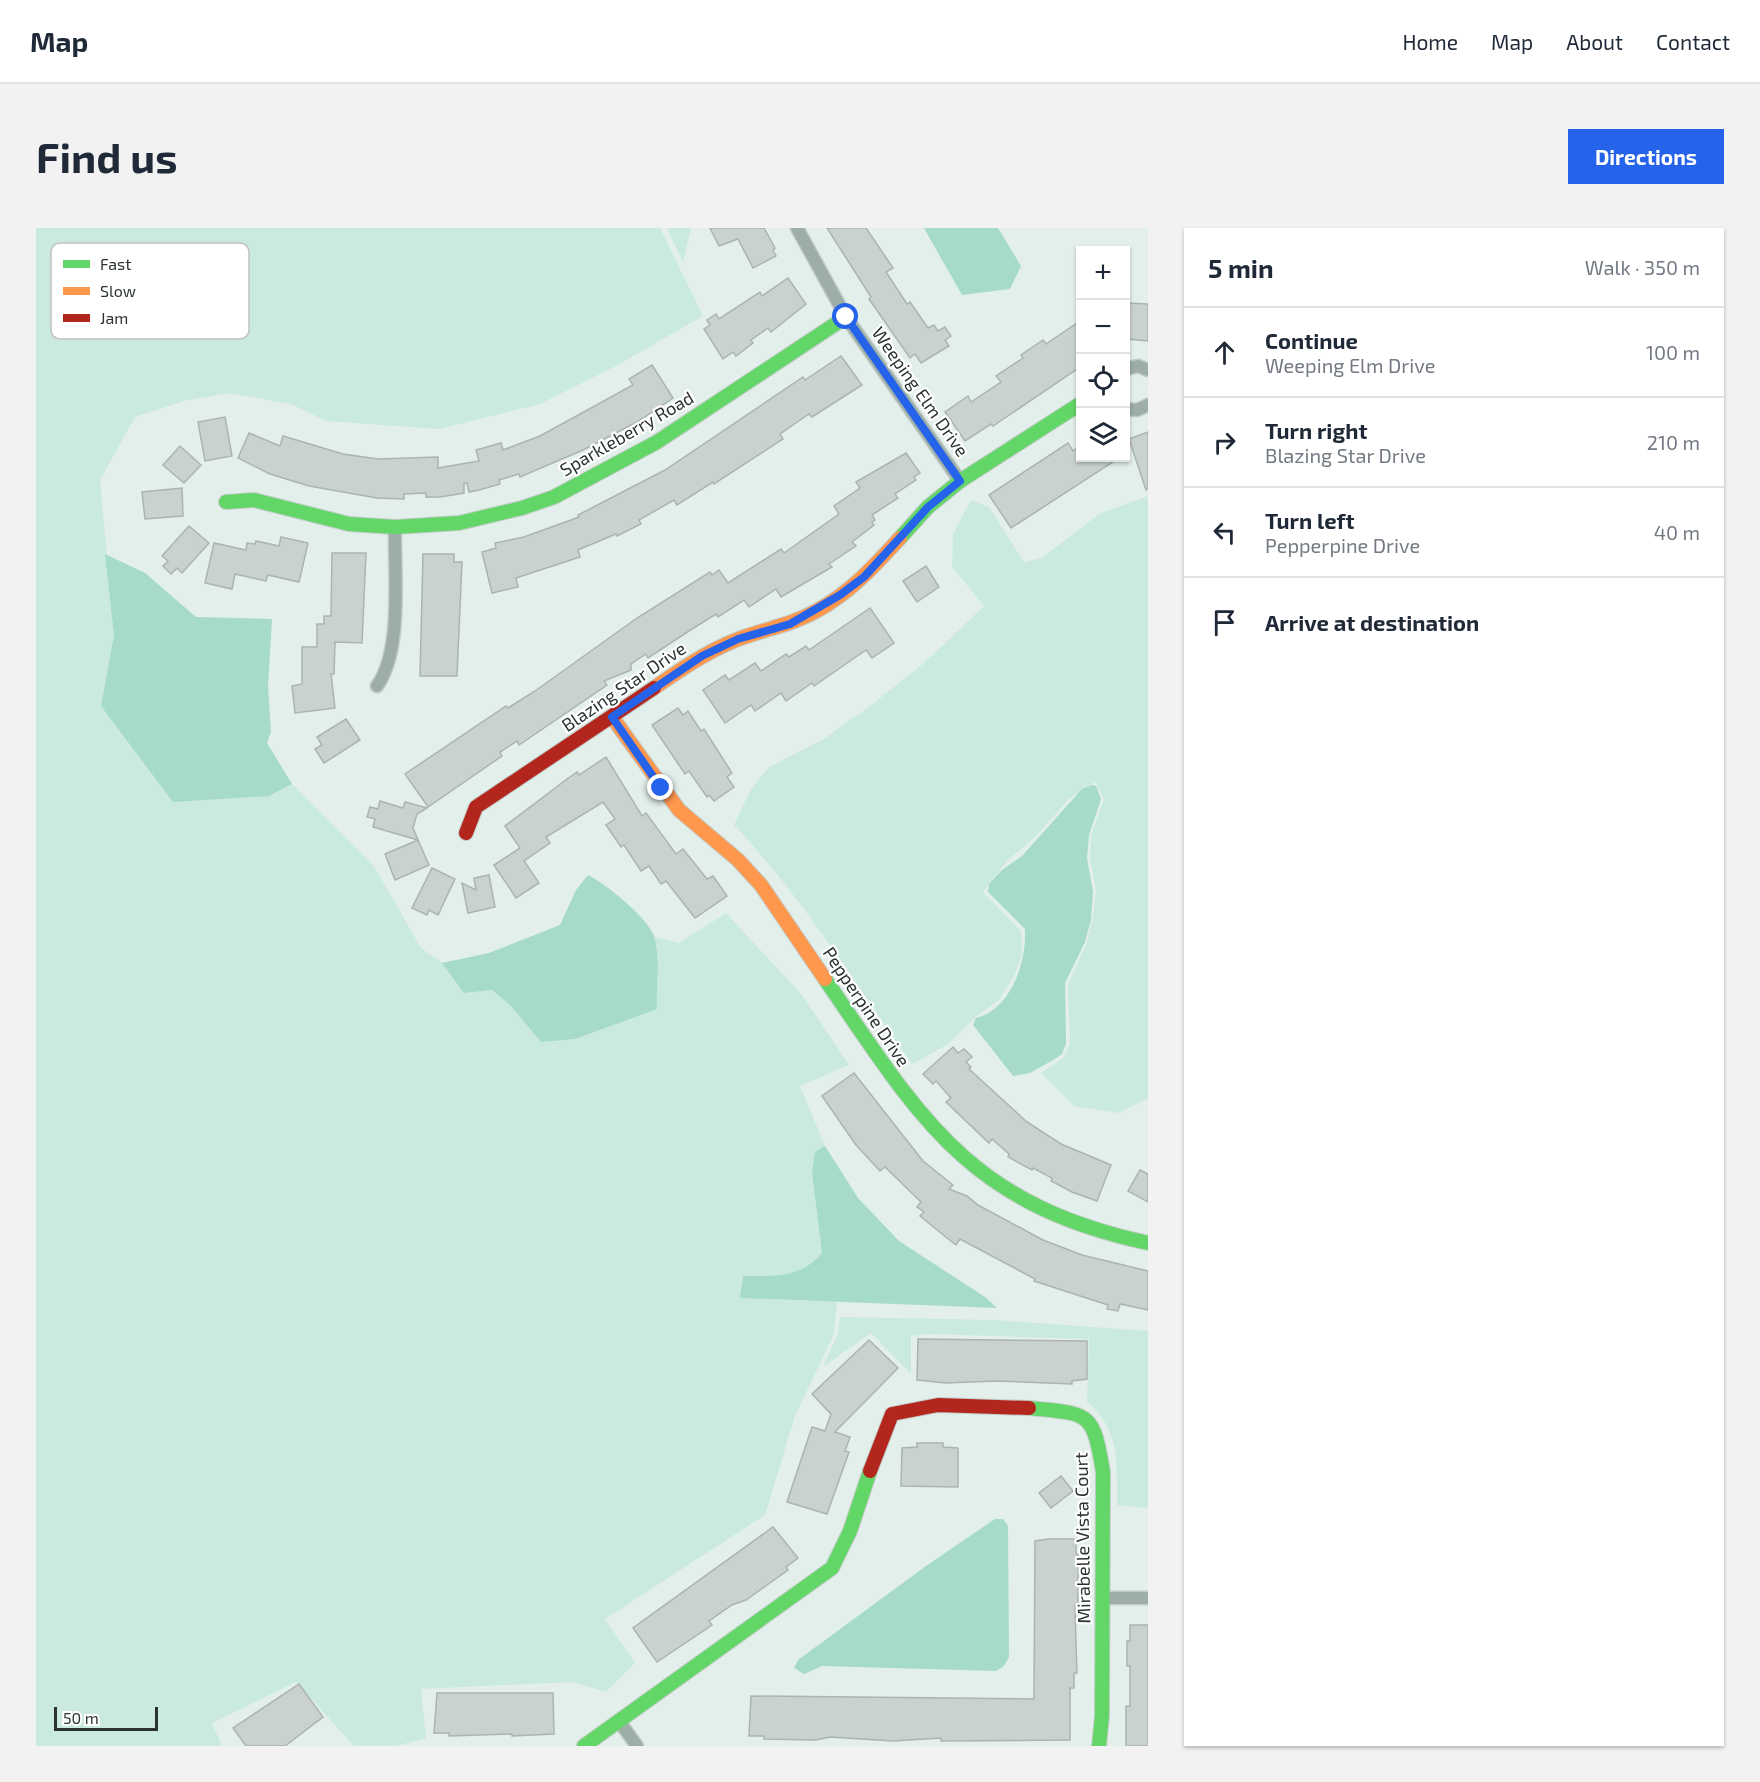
<!DOCTYPE html>
<html lang="en">
<head>
<meta charset="utf-8">
<style>
  body { margin:0; font-family:"Exo 2",sans-serif; background:#f2f2f3; color:#1f2937 }
  .controls { position:absolute; right:18px; top:18px; display:grid; overflow:hidden; border-radius:0px; box-shadow:0 2px 4px #0004 }
  .controls button { width:54px; height:54px; display:grid; place-items:center; padding:0; border:0; border-bottom:2px solid #e0e1e3; background:#fff; color:#1f2937; font:30px sans-serif }
  .scale { position:absolute; left:18px; bottom:15px; width:104px; box-sizing:border-box; padding-left:6px; border:3px solid #2a332f; border-top:0; font-size:16px; line-height:21px; white-space:nowrap; color:#2a332f; -webkit-text-stroke:4px #fff; paint-order:stroke }
  .stop { position:absolute; width:18px; height:18px; margin:-14px; border:4px solid #2563eb; border-radius:50%; background:#fff }
  .stop.end { background:#2563eb; border-color:#fff; box-shadow:0 2px 6px #0008 }
  .list { margin:0; padding:0; list-style:none }
  h2 { display:flex; justify-content:space-between; align-items:center; height:78px; margin:0; padding:0 24px; font-size:26px }
  h2 small { font-size:20px; font-weight:400; color:#747a83 }
  .list li { display:grid; grid-template-columns:39px 1fr auto; gap:18px; align-items:center; box-sizing:border-box; height:90px; padding:0 24px; border-top:2px solid #e0e1e3 }
  .list b { display:block; font-size:22px; white-space:nowrap }
  .list p { margin:0; font-size:20px; white-space:nowrap; color:#747a83 }
  .list em { font-size:20px; font-style:normal; color:#747a83 }
  .icon { flex:none; width:33px; height:33px; fill:none; stroke:currentColor; stroke-width:2; stroke-linecap:round; stroke-linejoin:round }
  .map { position:relative; flex:none; width:1112px; height:1518px; overflow:hidden; border-radius:0px }
  header { display:flex; align-items:center; gap:36px; box-sizing:border-box; height:84px; padding:0 30px; background:#fff; border-bottom:2px solid #e0e1e3 }
  header strong { font-size:28px }
  nav { display:flex; gap:33px; margin-inline-start:auto; font-size:21px }
  .intro { display:flex; align-items:center; justify-content:space-between; box-sizing:border-box; height:144px; padding:0 36px }
  h1 { margin:0; font-size:42px }
  .button { padding:15px 27px; border-radius:0px; background:#2563eb; color:#fff; font-size:21px; font-weight:700 }
  main { display:flex; gap:36px; padding:0 36px }
  aside { flex:1; background:#fff; border-radius:0px; box-shadow:0 2px 4px #0004 }
  .map>svg:first-child { display:block }
</style>
</head>
<body>
<header>
<strong>Map</strong>
<nav><a>Home</a><a>Map</a><a>About</a><a>Contact</a></nav>
</header>
<div class="intro"><h1>Find us</h1><a class="button">Directions</a></div>
<main>
<div class="map">
<svg width="1112" height="1518" viewBox="0 0 1112 1518">
  <rect width="100%" height="100%" fill="#e3efea"/>
  <!-- green -->
  <g fill="#cbeade">
    <path d="M0 0H624L667 88 578 139 504 176 403 201 290 193 255 176 193 165 148 173 99 189 64 252 78 407 65 478 233 568 256 556 338 638 385 720 406 735 428 764 456 762 474 777 505 814 621 781 619 709 643 715 690 685 766 767 813 837 764 858 789 918 779 925 776 945 786 1025C765 1050 739 1048 708 1048L705 1070 801 1074 798 1106 759 1188 729 1287 569 1391 599 1435 570 1464 536 1454 385 1461 390 1510 360 1518H318L260 1454 176 1495 186 1518H0Z"/>
    <polygon points="631,0 655,0 647,34"/>
    <path d="M1112 268V870L1083 885 1038 878 1005 845 1028 829 1034 815 1032 756 1050 717 1057 690 1060 663 1054 630 1055 607 1068 571 1059 554 1033 571 1000 608 971 633 947 664 985 703 986 726 979 746 963 772 941 788 912 816 876 836C818 755 767 669 698 597L714 563 733 539 788 511 838 475 888 435 948 378 916 339 917 306 935 272 953 279 988 334 1006 330 1063 286Z"/>
    <path d="M804 1089 959 1092 1112 1103V1280L1081 1277C1081 1237 1085 1202 1051 1174L1053 1111 892 1106 875 1108V1146L835 1105 787 1139 802 1106Z"/>
  </g>
  <!-- water -->
  <g fill="#a5dbc8">
    <polygon points="888,0 962,0 985,38 974,61 926,67"/>
    <polygon points="69,326 109,345 160,389 236,391 232,459 235,504 231,515 256,556 233,568 137,574 65,478 78,407"/>
    <path d="M1056 557 1060 558 1065 571 1053 607 1051 630 1057 664 1055 692 1049 714 1029 755 1030 815 1026 826 1017 832 994 845 977 848 937 797 940 790C975 782 991 733 989 701L952 664 953 656 966 642 986 628 1046 561Z"/>
    <path d="M552 647C570 656 614 691 619 711 624 732 620 759 621 781L539 811 505 814 474 777 456 762 428 765 406 735 453 725 524 697 540 662Z"/>
    <path d="M789 918 822 970 863 1013 949 1069 961 1080 704 1070 707 1048C738 1048 765 1050 786 1025L776 945 779 924Z"/>
    <polygon points="959,1291 967,1291 972,1298 973,1429 968,1438 960,1443 786,1438 768,1446 758,1440 762,1432 890,1338"/>
  </g>
  <!-- building -->
  <g fill="#c9d2ce" stroke="#abb4b1" stroke-width="1.5">
    <polygon points="674,0 728,0 739,20 737,22 740,28 717,40 702,11 683,18"/>
    <polygon points="791,0 830,0 857,40 850,44 871,76 874,74 892,100 898,97 902,103 909,99 915,108 909,112 913,118 885,135 879,126 874,130 833,71 835,69"/>
    <polygon points="752,50 770,76 735,104 732,100 715,112 717,115 700,128 697,124 687,131 668,101 674,97 671,92 680,86 683,91 724,64 726,68"/>
    <polygon points="1091,75 1112,76 1112,113 1091,111"/>
    <polygon points="1044,93 1044,139 966,192 957,198 955,196 929,213 909,184 932,168 935,174 965,154 960,148 987,130 985,127 1007,112 1010,116"/>
    <polygon points="805,128 826,157 776,189 773,186 744,206 747,211 678,256 677,254 641,277 638,272 603,292 605,296 581,308 580,306 542,322 544,329 480,350 482,359 456,365 446,324 460,320 459,315 488,309 543,289 542,287 629,242 767,149 769,152"/>
    <polygon points="616,137 637,170 601,194 547,222 484,249 483,246 463,252 464,256 443,262 433,264 431,255 428,255 428,265 404,269 390,269 390,265 368,266 368,271 341,270 273,258 234,246 202,230 213,205 244,218 247,208 307,226 342,231 402,229 402,240 443,233 440,222 465,215 467,222 504,208 597,157 593,151"/>
    <polygon points="189,189 196,228 169,233 162,194"/>
    <polygon points="1112,204 1112,261 1110,262 1093,211"/>
    <polygon points="1032,215 1037,223 1044,218 1044,230 1083,230 975,300 953,267"/>
    <polygon points="144,218 165,237 148,255 127,237"/>
    <polygon points="870,225 884,245 878,249 880,252 859,266 862,270 836,287 839,292 836,294 838,297 816,314 820,318 793,336 796,339 745,369 740,361 713,379 708,372 682,389 680,386 653,403 612,430 610,426 595,436 595,442 568,453 571,457 483,517 481,513 464,524 466,528 392,579 369,546 470,478 472,480 499,463 601,390 674,344 676,347 683,342 692,355 745,321 748,325 803,286 798,278 824,260 820,254"/>
    <polygon points="146,260 147,288 109,291 106,264"/>
    <polygon points="153,298 173,315 146,345 141,340 135,346 127,338 132,333 126,328"/>
    <polygon points="245,309 272,315 263,354 232,347 230,353 199,346 196,361 169,355 178,315 210,322 211,315 219,316 220,313 243,318"/>
    <polygon points="296,325 330,325 326,415 299,414 298,446 295,446 299,480 259,485 256,458 266,456 266,419 281,419 281,396 288,396 288,388 295,388"/>
    <polygon points="387,326 418,326 418,334 426,334 421,448 384,448"/>
    <polygon points="890,338 903,359 881,374 867,353"/>
    <polygon points="834,380 858,415 836,430 830,422 778,458 776,455 750,473 745,465 719,483 715,477 689,495 667,462 689,447 693,452 719,435 725,443 750,426 753,429 770,418 773,422"/>
    <polygon points="642,480 647,487 652,483 665,503 668,501 696,545 691,549 698,559 678,573 673,567 671,569 653,543 649,546 616,497"/>
    <polygon points="310,491 324,512 288,535 279,521 286,517 281,509"/>
    <polygon points="570,529 606,588 610,585 640,626 647,621 671,651 677,648 691,668 659,690 630,653 625,656 613,638 605,643 588,617 585,619 570,597 579,591 567,574 510,609 514,615 488,633 503,655 480,670 458,637 484,620 469,598 531,551 541,544 543,547"/>
    <polygon points="344,573 367,580 369,574 391,580 381,586 377,600 382,612 337,599 339,591 331,589 334,579 342,581"/>
    <polygon points="382,612 393,637 359,652 349,626"/>
    <polygon points="396,640 419,651 402,687 393,682 391,687 376,680"/>
    <polygon points="453,647 459,679 432,685 426,655 440,662 438,650"/>
    <polygon points="917,819 922,825 928,821 936,829 930,834 935,839 933,841 991,894 1025,916 1075,937 1061,973 1036,964 1015,953 1016,950 997,940 996,942 972,929 973,926 956,911 953,915 910,874 915,870 900,853 897,856 887,846"/>
    <polygon points="818,845 887,933 917,957 913,961 931,968 942,977 1007,1012 1046,1027 1112,1043 1112,1082 1084,1076 1082,1083 1071,1081 1072,1077 998,1053 999,1051 924,1011 920,1017 911,1010 884,988 888,984 881,979 885,974 849,939 844,943 820,917 786,868"/>
    <polygon points="1104,942 1112,946 1112,974 1092,963"/>
    <polygon points="882,1111 1051,1113 1051,1151 1036,1153 1036,1156 961,1153 910,1155 881,1152"/>
    <polygon points="833,1112 862,1140 799,1204 814,1209 809,1223 813,1224 791,1286 751,1274 776,1199 789,1203 795,1186 776,1166"/>
    <polygon points="881,1215 907,1215 907,1219 922,1220 922,1259 865,1258 866,1220 881,1219"/>
    <polygon points="1025,1248 1037,1263 1015,1280 1003,1265"/>
    <polygon points="737,1299 762,1330 750,1339 752,1342 710,1372 696,1377 673,1393 676,1397 621,1434 597,1400"/>
    <polygon points="1013,1311 1040,1311 1040,1326 1042,1326 1042,1377 1039,1377 1039,1384 1041,1445 1038,1445 1038,1460 1034,1460 1034,1512 905,1513 905,1510 857,1513 794,1509 780,1512 728,1511 728,1508 713,1508 715,1468 998,1471 999,1313"/>
    <polygon points="1094,1397 1112,1397 1112,1518 1090,1518 1090,1478 1094,1478 1094,1438 1091,1438 1091,1413 1094,1413"/>
    <polygon points="263,1456 287,1489 249,1518 210,1518 197,1500"/>
    <polygon points="401,1465 517,1465 518,1506 476,1508 476,1506 413,1508 413,1505 398,1505"/>
  </g>
  <g fill="none" stroke-linecap="round" stroke-linejoin="round">
    <!-- street casing -->
    <g stroke="#c3ccc8" stroke-width="15">
      <g id="street">
        <polyline points="761,0 810,89 924,253"/>
        <polyline points="1090,141 1102,138 1112,142"/>
        <polyline points="1090,181 1101,182 1112,177"/>
        <path d="M341 458C367 422 358 344 359 299"/>
        <polyline points="1066,1370 1112,1370"/>
        <polyline points="583,1493 601,1518"/>
      </g>
    </g>
    <!-- fast casing -->
    <g stroke="#c3ccc8" stroke-width="16">
      <g id="fast">
        <polyline points="190,274 218,272 313,296 359,299 423,295 486,280 518,269 621,214 810,89"/>
        <polyline points="864,310 892,279 924,253 1044,176"/>
        <path d="M789 751C886 893 933 976 1112 1015"/>
        <path d="M993 1180C1053 1186 1057 1182 1067 1244L1066 1488 1063 1518"/>
        <polyline points="548,1518 796,1340 814,1303 834,1243"/>
      </g>
    </g>
    <!-- slow casing -->
    <g stroke="#c3ccc8" stroke-width="16">
      <g id="slow">
        <path d="M618 460C644 442 670 424 700 412 728 401 756 397 782 382 815 364 839 337 864 310"/>
        <polyline points="576,489 643,582 702,632 725,657 789,751"/>
      </g>
    </g>
    <!-- jam casing -->
    <g stroke="#c3ccc8" stroke-width="16">
      <g id="jam">
        <polyline points="430,605 440,579 618,460"/>
        <polyline points="834,1243 856,1186 902,1177 993,1180"/>
      </g>
    </g>
    <!-- street -->
    <use href="#street" stroke="#9caea7" stroke-width="12"/>
    <!-- fast -->
    <use href="#fast" stroke="#63d668" stroke-width="14"/>
    <!-- slow -->
    <use href="#slow" stroke="#ff974d" stroke-width="14"/>
    <!-- jam -->
    <use href="#jam" stroke="#b3261e" stroke-width="14"/>
  </g>
  <g fill="none" stroke-linecap="round" stroke-linejoin="round">
    <!-- route -->
    <polyline stroke="#2563eb" stroke-width="8" points="625,560 576,489 666,428 702,411 754,396 804,367 828,349 892,279 924,253 810,89"/>
  </g>
  <g text-anchor="middle" stroke-width="4.5" stroke-linejoin="round" paint-order="stroke">
    <!-- street labels -->
    <g font-size="18" fill="#2a332f" stroke="#fff">
      <text transform="translate(884 164) rotate(55)" y="6">Weeping Elm Drive</text>
      <text transform="translate(591 206) rotate(-30)" y="6">Sparkleberry Road</text>
      <text transform="translate(588 459) rotate(-34)" y="6">Blazing Star Drive</text>
      <text transform="translate(830 779) rotate(56)" y="6">Pepperpine Drive</text>
      <text transform="translate(1047 1310) rotate(-91)" y="6">Mirabelle Vista Court</text>
    </g>
  </g>
  <!-- legend -->
  <rect x="15" y="15" width="198" height="96" rx="9" fill="#fff" stroke="#bfc2c1" stroke-width="1.5"/>
  <rect x="27" y="32" width="27" height="8" fill="#63d668"/>
  <rect x="27" y="59" width="27" height="8" fill="#ff974d"/>
  <rect x="27" y="86" width="27" height="8" fill="#b3261e"/>
  <g font-size="16" fill="#2a332f">
    <text x="64" y="42">Fast</text>
    <text x="64" y="69">Slow</text>
    <text x="64" y="96">Jam</text>
  </g>
</svg>
<div class="controls">
<button>+</button>
<button>−</button>
<button><svg class="icon" aria-label="locate" viewBox="0 0 24 24"><circle cx="12" cy="12" r="6"/><path d="M12 2v4M12 18v4M2 12h4M18 12h4"/></svg></button>
<button><svg class="icon" aria-label="layers" viewBox="0 0 24 24"><path d="M12 4l9 5-9 5-9-5zM3 14l9 5 9-5"/></svg></button>
</div>
<div class="scale">50 m</div>
<div class="stop" style="left:810px;top:89px"></div>
<div class="stop end" style="left:625px;top:560px"></div>
</div>
<aside>
<h2>5 min<small>Walk · 350 m</small></h2>
<ul class="list">
<li><svg class="icon" aria-label="ahead" viewBox="0 0 24 24"><path d="M12 20V5M6 11l6-6 6 6"/></svg><div><b>Continue</b><p>Weeping Elm Drive</p></div><em>100 m</em></li>
<li><svg class="icon" aria-label="right" viewBox="0 0 24 24"><path d="M7 20v-9h11M14 6l5 5-5 5"/></svg><div><b>Turn right</b><p>Blazing Star Drive</p></div><em>210 m</em></li>
<li><svg class="icon" aria-label="left" viewBox="0 0 24 24"><path d="M17 20v-9H6M10 6l-5 5 5 5"/></svg><div><b>Turn left</b><p>Pepperpine Drive</p></div><em>40 m</em></li>
<li><svg class="icon" aria-label="arrive" viewBox="0 0 24 24"><path d="M6 21V4h12l-3 4 3 4H6"/></svg><div><b>Arrive at destination</b></div></li>
</ul>
</aside>
</main>
</body>
</html>
